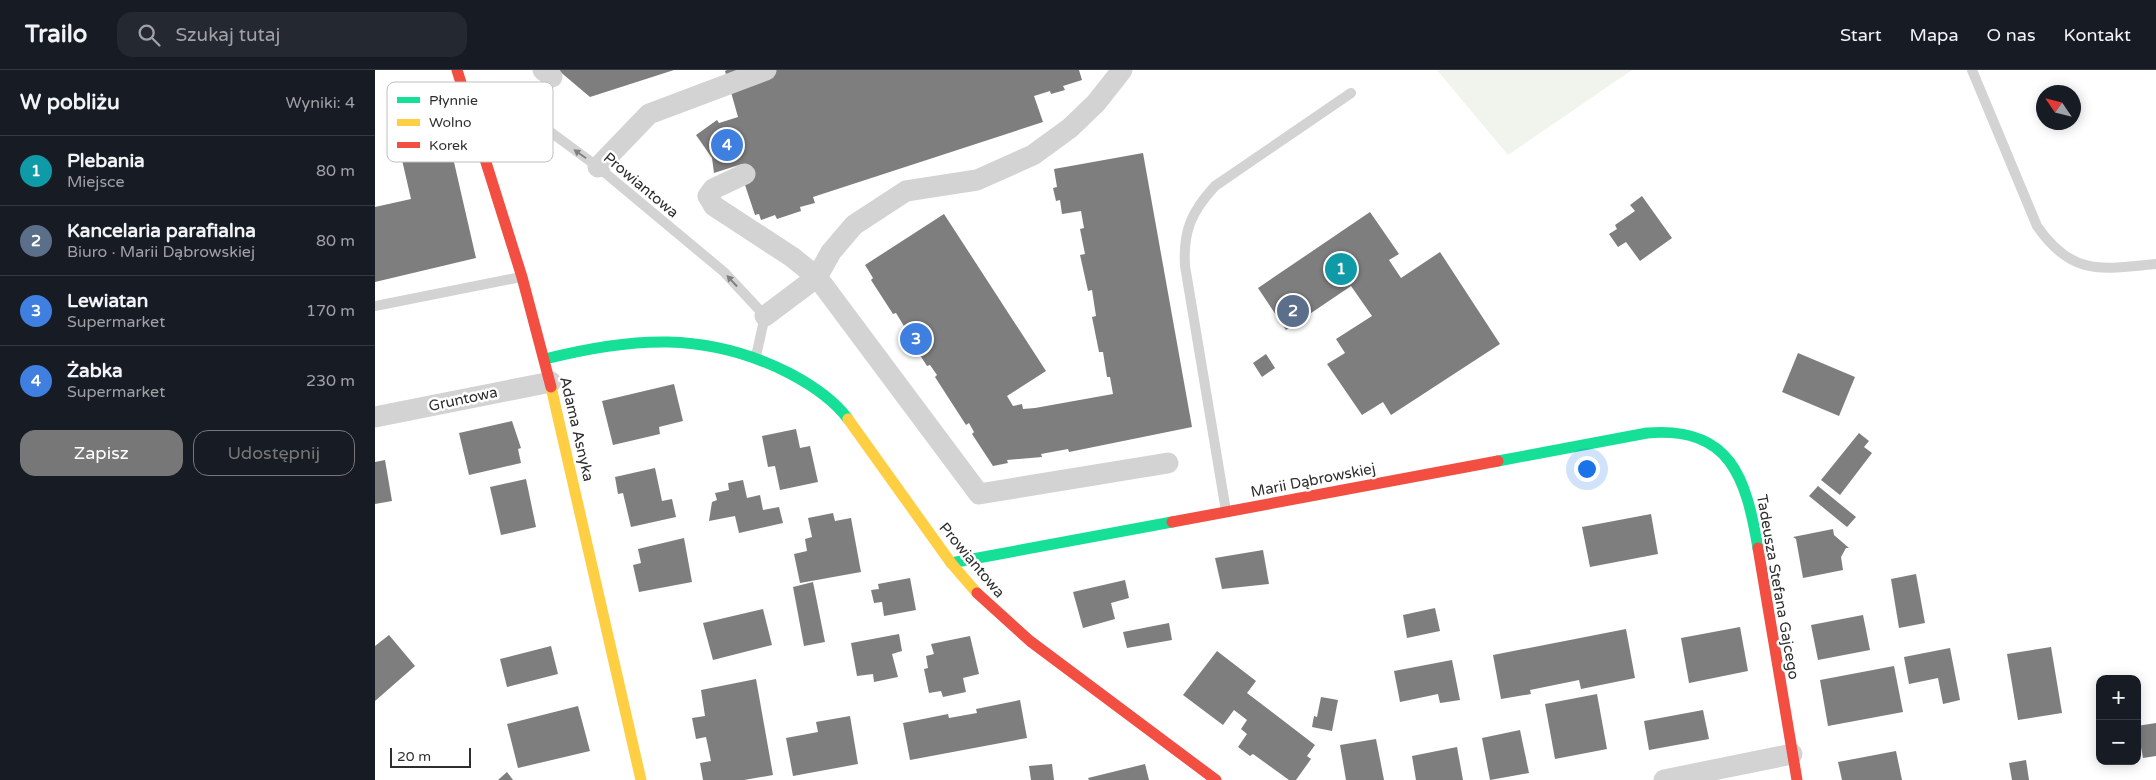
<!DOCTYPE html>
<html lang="pl">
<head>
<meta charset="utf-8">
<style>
  body { margin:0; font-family:"Varela Round",sans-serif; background:#242831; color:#f1f3f6 }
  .controls { position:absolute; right:15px; bottom:15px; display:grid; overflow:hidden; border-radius:10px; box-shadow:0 2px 12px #0003 }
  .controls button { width:45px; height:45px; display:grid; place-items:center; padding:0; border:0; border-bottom:1px solid #363941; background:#171b24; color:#f1f3f6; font:25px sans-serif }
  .compass { position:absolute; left:1661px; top:15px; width:45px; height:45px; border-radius:50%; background:#171b24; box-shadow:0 2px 12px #0003; rotate:305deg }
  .scale { position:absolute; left:15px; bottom:12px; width:81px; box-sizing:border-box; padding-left:5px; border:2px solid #2e2e2e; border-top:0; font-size:14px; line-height:18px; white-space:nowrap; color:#2e2e2e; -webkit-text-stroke:4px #fff; paint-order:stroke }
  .you { position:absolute; left:1211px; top:398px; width:18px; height:18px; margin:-12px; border:4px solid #fff; border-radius:50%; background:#1a73e8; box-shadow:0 0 0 8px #1a73e833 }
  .badge { display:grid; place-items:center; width:32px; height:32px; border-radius:50%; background:#777; color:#fff; font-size:16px; font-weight:700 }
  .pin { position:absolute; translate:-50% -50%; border:2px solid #fff; box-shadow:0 1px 5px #0006 }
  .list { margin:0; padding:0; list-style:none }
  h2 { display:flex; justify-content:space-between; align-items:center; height:65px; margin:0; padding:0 20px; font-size:21px }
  h2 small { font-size:16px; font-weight:400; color:#9ea1a6 }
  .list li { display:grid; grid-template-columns:32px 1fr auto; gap:15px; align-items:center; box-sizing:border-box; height:70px; padding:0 20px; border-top:1px solid #363941 }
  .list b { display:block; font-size:19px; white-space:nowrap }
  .list p { margin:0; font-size:16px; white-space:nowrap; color:#9ea1a6 }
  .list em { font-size:16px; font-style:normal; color:#9ea1a6 }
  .actions { display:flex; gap:10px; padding:15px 20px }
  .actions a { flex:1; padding:11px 0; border:1px solid #777; border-radius:15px; text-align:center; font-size:18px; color:#777 }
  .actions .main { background:#777; color:#fff }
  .icon { flex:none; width:28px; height:28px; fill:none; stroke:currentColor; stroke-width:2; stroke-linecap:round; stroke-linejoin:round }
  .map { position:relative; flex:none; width:1781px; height:710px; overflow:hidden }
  header { display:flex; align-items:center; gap:30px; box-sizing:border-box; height:70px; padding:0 25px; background:#171b24; border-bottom:1px solid #363941 }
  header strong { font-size:24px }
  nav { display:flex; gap:28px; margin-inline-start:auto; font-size:18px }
  .search { width:350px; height:45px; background:#242831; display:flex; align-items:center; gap:12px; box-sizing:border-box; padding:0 18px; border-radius:15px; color:#9ea1a6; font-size:19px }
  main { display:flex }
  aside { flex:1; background:#171b24 }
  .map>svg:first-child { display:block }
</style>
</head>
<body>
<header>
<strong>Trailo</strong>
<div class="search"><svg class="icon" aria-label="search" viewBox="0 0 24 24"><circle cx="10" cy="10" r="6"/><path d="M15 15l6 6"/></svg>Szukaj tutaj</div>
<nav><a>Start</a><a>Mapa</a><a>O nas</a><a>Kontakt</a></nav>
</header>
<main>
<aside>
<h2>W pobliżu<small>Wyniki: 4</small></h2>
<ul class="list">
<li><span class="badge" style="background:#0f9aa8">1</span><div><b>Plebania</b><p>Miejsce</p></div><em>80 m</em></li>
<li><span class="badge" style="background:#5c6f8a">2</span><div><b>Kancelaria parafialna</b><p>Biuro · Marii Dąbrowskiej</p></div><em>80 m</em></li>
<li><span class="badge" style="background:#3f7fe0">3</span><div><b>Lewiatan</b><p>Supermarket</p></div><em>170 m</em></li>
<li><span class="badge" style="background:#3f7fe0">4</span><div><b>Żabka</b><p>Supermarket</p></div><em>230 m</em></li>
</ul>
<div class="actions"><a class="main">Zapisz</a><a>Udostępnij</a></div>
</aside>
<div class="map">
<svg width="1781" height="710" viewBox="0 0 1781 710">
  <rect width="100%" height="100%" fill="#fff"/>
  <!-- green -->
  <polygon fill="#f0f4ec" points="1062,0 1257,0 1133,85"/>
  <!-- building -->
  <g fill="#7e7e7e">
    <polygon points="183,0 299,0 215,27"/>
    <polygon points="352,0 704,0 707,10 688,16 690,20 676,24 675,21 659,26 668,52 438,127 440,133 425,137 426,141 402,149 400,145 386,150 384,144 380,145 370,115 367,94 339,103 337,88 321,65 342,50 344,53 363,47 350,1"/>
    <polygon points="62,18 101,188 0,212 0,137 36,129 13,29"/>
    <polygon points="768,83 817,357 694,382 693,379 666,384 667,387 632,390 633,393 618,396 597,364 599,362 594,353 591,355 560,307 562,305 555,295 552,296 530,262 532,261 521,243 518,244 496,210 498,208 490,195 569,144 671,301 632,326 638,336 647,334 648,339 660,338 738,324 735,307 732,307 728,282 724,282 717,247 721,246 717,220 713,221 705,185 710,184 705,159 709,158 706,141 687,144 685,130 681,131 678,118 682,117 679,99"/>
    <polygon points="1267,126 1297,168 1265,191 1251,172 1243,177 1234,164 1242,159 1240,155 1260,141 1255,135"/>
    <polygon points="995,142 1024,184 1014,190 1026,208 1065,182 1125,274 1016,345 1008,332 987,345 952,294 970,283 961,269 997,246 976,216 911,260 883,218"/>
    <polygon points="1423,283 1480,307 1464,346 1407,322"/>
    <polygon points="891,284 900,298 887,307 878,293"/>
    <polygon points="299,314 308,351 284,357 285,364 238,375 227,331"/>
    <polygon points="137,351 146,378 143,379 146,393 94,405 84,363"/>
    <polygon points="421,359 425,378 435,376 443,412 405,420 400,396 393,397 387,366"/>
    <polygon points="1484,363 1494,371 1489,377 1497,383 1465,425 1446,410"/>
    <polygon points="10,390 17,431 0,434 0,392"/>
    <polygon points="280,398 287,431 297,429 301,447 256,457 248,423 243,424 240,407"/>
    <polygon points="151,409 161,457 126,465 115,417"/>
    <polygon points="368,410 372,428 385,425 388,440 404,437 408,453 364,463 360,446 334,451 337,432 342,430 340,423 354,420 353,413"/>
    <polygon points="1443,416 1481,447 1472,457 1434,426"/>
    <polygon points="458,443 460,451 476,448 486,502 425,513 419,484 432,481 430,469 437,467 433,448"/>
    <polygon points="1276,444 1283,484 1215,497 1207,457"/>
    <polygon points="1458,459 1459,465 1474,478 1471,478 1466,487 1468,500 1428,508 1421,469 1418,467"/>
    <polygon points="309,468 317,512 264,522 258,495 266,493 263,479"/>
    <polygon points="888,480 894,514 847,519 840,488"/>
    <polygon points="1541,504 1550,553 1524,558 1516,509"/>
    <polygon points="535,508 541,540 509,546 507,532 499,533 496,520 504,519 503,514"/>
    <polygon points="750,510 754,528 736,533 740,549 708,558 698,522"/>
    <polygon points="438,512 450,572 429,576 418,517"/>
    <polygon points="1060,538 1065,561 1032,568 1028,545"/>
    <polygon points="388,539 397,575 338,590 328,553"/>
    <polygon points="1488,545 1495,580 1443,590 1436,555"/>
    <polygon points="794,553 797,570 752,578 748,562"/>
    <polygon points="1365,557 1373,601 1314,613 1306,568"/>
    <polygon points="1251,559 1260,608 1206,619 1204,610 1155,620 1156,624 1126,629 1118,585"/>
    <polygon points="524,564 527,581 517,584 523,607 499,612 498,604 482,606 476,573"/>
    <polygon points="14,565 40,596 0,631 0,576"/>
    <polygon points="595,566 604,604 588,608 591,622 568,627 566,621 554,623 549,599 553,598 551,586 559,584 556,574"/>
    <polygon points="176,576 183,604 132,617 125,589"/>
    <polygon points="1676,577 1687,643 1643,650 1632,584"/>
    <polygon points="1575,578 1585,630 1568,634 1563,608 1534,614 1529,587"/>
    <polygon points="842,581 881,611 872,623 940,675 932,686 936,689 921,710 914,710 878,684 875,686 863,677 872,664 866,659 872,650 859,640 848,655 808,625"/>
    <polygon points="1077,590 1085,630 1065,633 1063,624 1025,632 1019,601"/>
    <polygon points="1519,596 1528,642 1453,656 1445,610"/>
    <polygon points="381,609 398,705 369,710 328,710 325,693 336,691 331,667 321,669 317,648 330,646 326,620"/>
    <polygon points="1222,624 1232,679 1180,689 1170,634"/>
    <polygon points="946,627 963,630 957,661 937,657 939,646 942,647"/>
    <polygon points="645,630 652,668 535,690 528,653 573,644 574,648 602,643 601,639"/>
    <polygon points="203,636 215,681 143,698 132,654"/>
    <polygon points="1328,640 1334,669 1274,680 1269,651"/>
    <polygon points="475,646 483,694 418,706 411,668 443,662 441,652"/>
    <polygon points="1781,653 1781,686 1768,688 1762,656"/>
    <polygon points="1145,660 1154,703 1115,710 1107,668"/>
    <polygon points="1001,669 1009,710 971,710 965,675"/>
    <polygon points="1082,677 1088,710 1041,710 1037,686"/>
    <polygon points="1521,681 1527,710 1467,710 1463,692"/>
    <polygon points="1651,690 1654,710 1637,710 1634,693"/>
    <polygon points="677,694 679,710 656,710 654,696"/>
    <polygon points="770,694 774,710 714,710 713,708"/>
    <polygon points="132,702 138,710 123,710"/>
  </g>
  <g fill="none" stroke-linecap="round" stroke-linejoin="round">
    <!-- lane -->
    <g stroke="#d3d3d3" stroke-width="10">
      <path d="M1597 0 1662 156C1697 207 1727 199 1781 194"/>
      <polyline points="93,21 162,52 223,97 349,202 390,246 381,286"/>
      <polyline points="0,236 146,207"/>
      <path d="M851 441 810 196C808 161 816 142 840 116L976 23"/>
    </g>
    <!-- street -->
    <g stroke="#d3d3d3" stroke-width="21">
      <polyline points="168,0 177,7"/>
      <polyline points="223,97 274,44 391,0"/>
      <polyline points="370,104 338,119 333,126 339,136 417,187 442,207 456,182 479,155 531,121 602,110 658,85 695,58 721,33 747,0"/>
      <polyline points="390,246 442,207 604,424 793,393"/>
      <polyline points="0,347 176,312"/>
      <polyline points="1289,710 1417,684"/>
    </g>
    <!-- fast -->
    <g stroke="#16e098" stroke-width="11">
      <path d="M170 289C257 267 331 261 414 303 435 314 459 330 473 349"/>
      <path d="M1123 391 1272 363C1356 356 1371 408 1383 478"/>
      <polyline points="576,493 797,452"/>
    </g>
    <!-- slow -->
    <g stroke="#ffcf43" stroke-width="11">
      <polyline points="176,317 266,710"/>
      <polyline points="473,349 576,493 602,523"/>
    </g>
    <!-- jam -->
    <g stroke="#f24e42" stroke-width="11">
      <polyline points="82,0 147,207 176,317"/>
      <polyline points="797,452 1123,391"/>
      <polyline points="1383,478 1422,710"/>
      <polyline points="602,523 655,571 841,710"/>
    </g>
  </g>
  <!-- one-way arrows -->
  <defs><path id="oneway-solid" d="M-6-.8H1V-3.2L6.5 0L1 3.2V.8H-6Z" transform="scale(1.25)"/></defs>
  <g fill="#808080">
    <use href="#oneway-solid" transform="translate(205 84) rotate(-145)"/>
    <use href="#oneway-solid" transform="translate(357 211) rotate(-133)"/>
  </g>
  <g text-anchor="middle" stroke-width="5" stroke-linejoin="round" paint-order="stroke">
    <!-- street labels -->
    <g font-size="15" fill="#2e2e2e" stroke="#fff">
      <text transform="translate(266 115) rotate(40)" y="5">Prowiantowa</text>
      <text transform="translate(88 329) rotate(-12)" y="5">Gruntowa</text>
      <text transform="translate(202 359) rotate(77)" y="5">Adama Asnyka</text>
      <text transform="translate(938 410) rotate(-11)" y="5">Marii Dąbrowskiej</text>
      <text transform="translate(597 490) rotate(50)" y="5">Prowiantowa</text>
      <text transform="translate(1403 517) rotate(80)" y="5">Tadeusza Stefana Gajcego</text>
    </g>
  </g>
  <!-- legend -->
  <rect x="12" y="12" width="166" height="80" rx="8" fill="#fff" stroke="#c0c0c0" stroke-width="1"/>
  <rect x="22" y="27" width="23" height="6" fill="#16e098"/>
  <rect x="22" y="49" width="23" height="7" fill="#ffcf43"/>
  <rect x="22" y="72" width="23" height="6" fill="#f24e42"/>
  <g font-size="14" fill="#2e2e2e">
    <text x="54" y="35">Płynnie</text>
    <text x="54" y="57">Wolno</text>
    <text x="54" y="80">Korek</text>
  </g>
</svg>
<div class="controls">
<button>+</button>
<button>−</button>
</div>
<svg class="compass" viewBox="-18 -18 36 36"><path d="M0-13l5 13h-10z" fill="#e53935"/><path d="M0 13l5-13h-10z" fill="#9ea1a6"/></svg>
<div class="scale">20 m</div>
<div class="you"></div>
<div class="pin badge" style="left:966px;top:199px;background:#0f9aa8">1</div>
<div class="pin badge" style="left:918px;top:241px;background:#5c6f8a">2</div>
<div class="pin badge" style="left:541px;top:269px;background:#3f7fe0">3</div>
<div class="pin badge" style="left:352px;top:75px;background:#3f7fe0">4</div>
</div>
</main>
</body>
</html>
